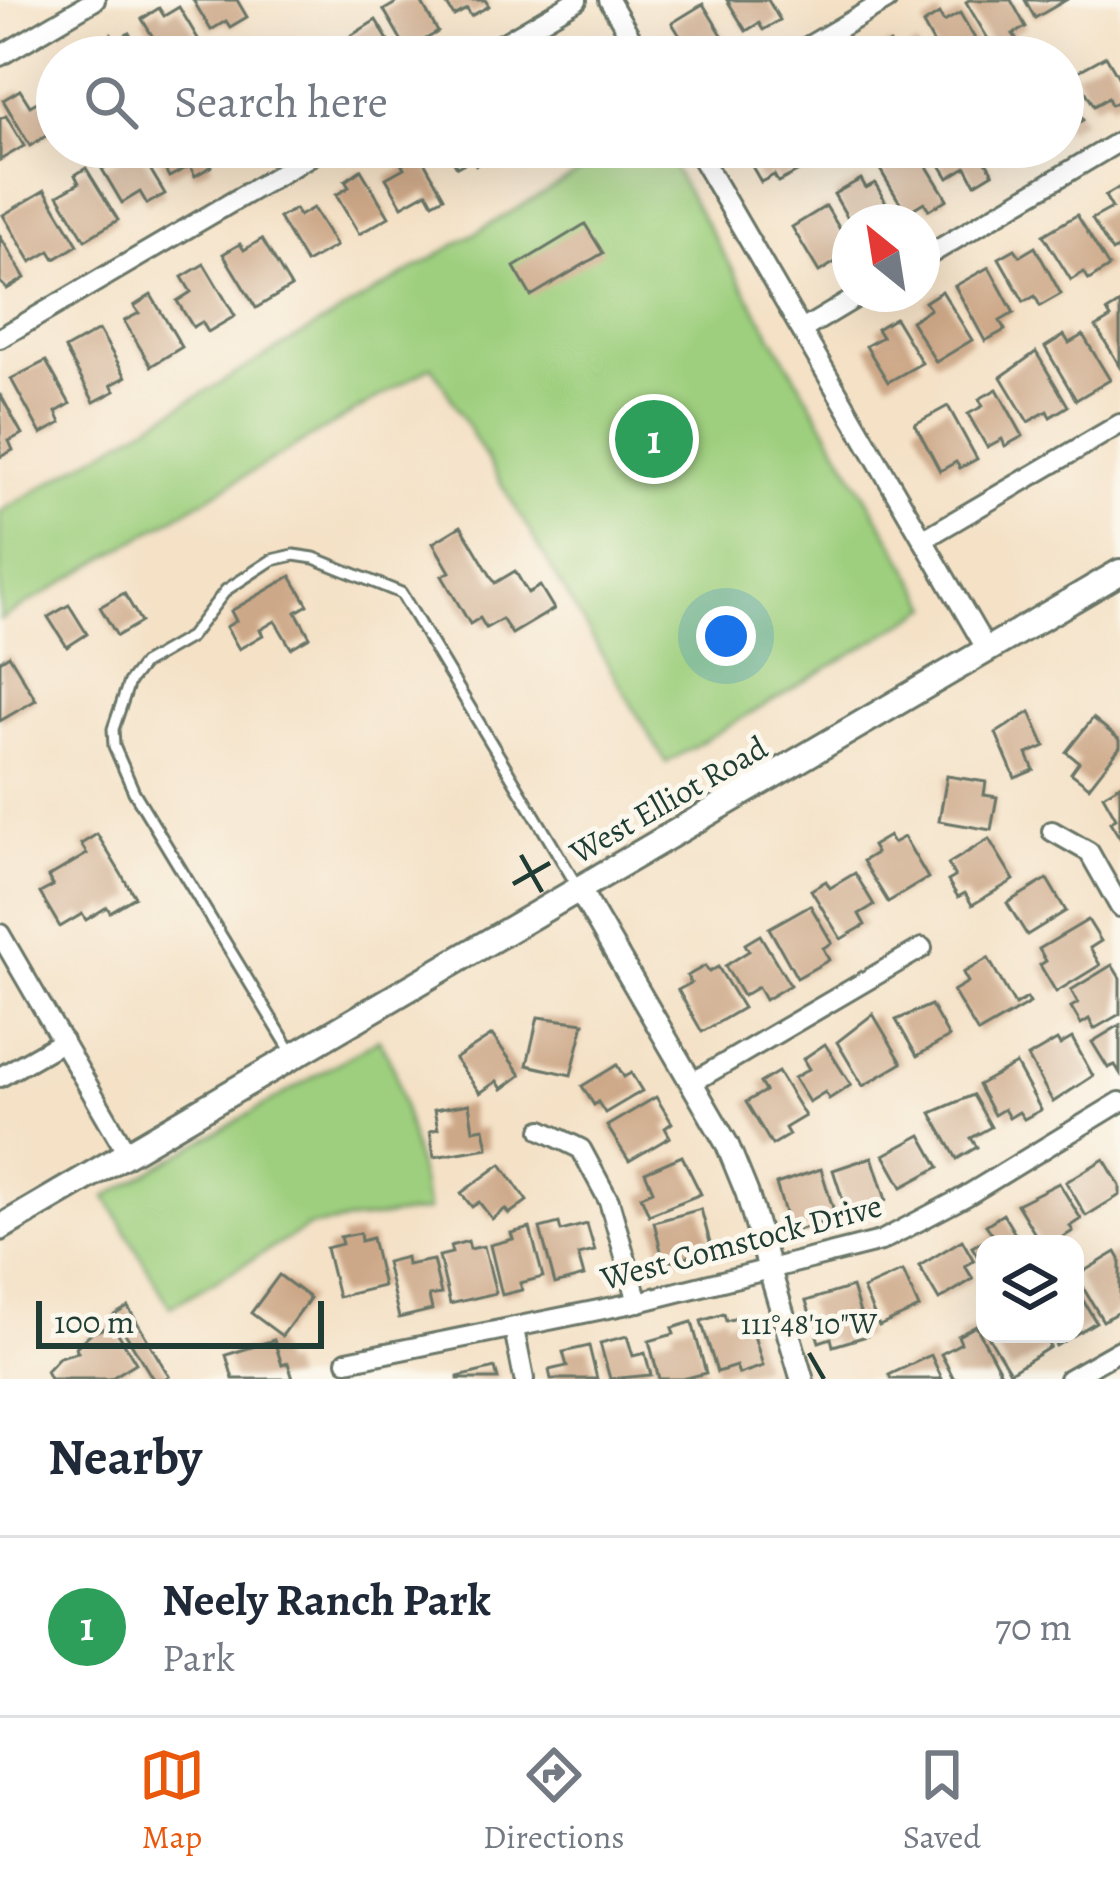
<!DOCTYPE html>
<html lang="en">
<head>
<meta charset="utf-8">
<style>
  body { margin:0; font-family:Alegreya,serif; background:#f6f6f7; color:#1f2937 }
  .controls { position:absolute; right:36px; bottom:36px; display:grid; overflow:hidden; border-radius:24px; box-shadow:0 12px 48px #0002 }
  .controls button { width:108px; height:108px; display:grid; place-items:center; padding:0; border:0; border-bottom:3px solid #e0e1e3; background:#fff; color:#1f2937; font:60px sans-serif }
  .compass { position:absolute; left:832px; top:204px; width:108px; height:108px; border-radius:50%; background:#fff; box-shadow:0 12px 48px #0002; rotate:330deg }
  .scale { position:absolute; left:36px; bottom:30px; width:288px; box-sizing:border-box; padding-left:12px; border:6px solid #1f3d34; border-top:0; font-size:33px; line-height:42px; white-space:nowrap; color:#1f3d34; -webkit-text-stroke:9px #fbf7ec; paint-order:stroke }
  .you { position:absolute; left:726px; top:636px; width:42px; height:42px; margin:-30px; border:9px solid #fff; border-radius:50%; background:#1a73e8; box-shadow:0 0 0 18px #1a73e833 }
  .badge { display:grid; place-items:center; width:78px; height:78px; border-radius:50%; background:#ea580c; color:#fff; font-size:39px; font-weight:700 }
  .pin { position:absolute; translate:-50% -50%; border:6px solid #fff; box-shadow:0 3px 12px #0006 }
  .list { margin:0; padding:0; list-style:none }
  h2 { display:flex; justify-content:space-between; align-items:center; height:156px; margin:0; padding:0 48px; font-size:51px }
  h2 small { font-size:39px; font-weight:400; color:#747a83 }
  .list li { display:grid; grid-template-columns:78px 1fr auto; gap:36px; align-items:center; box-sizing:border-box; height:180px; padding:0 48px; border-top:3px solid #e0e1e3 }
  .list b { display:block; font-size:45px; white-space:nowrap }
  .list p { margin:0; font-size:39px; white-space:nowrap; color:#747a83 }
  .list em { font-size:39px; font-style:normal; color:#747a83 }
  .icon { flex:none; width:66px; height:66px; fill:none; stroke:currentColor; stroke-width:2; stroke-linecap:round; stroke-linejoin:round }
  .map { position:relative; flex:none; width:1120px; height:1379px; overflow:hidden }
  .search { position:absolute; background:#fff; box-shadow:0 12px 48px #0002; left:36px; right:36px; top:36px; height:132px; display:flex; align-items:center; gap:30px; box-sizing:border-box; padding:0 42px; border-radius:66px; color:#747a83; font-size:45px }
  .sheet { height:336px; background:#fff }
  nav { display:flex; justify-content:space-around; align-items:center; box-sizing:border-box; height:168px; border-top:3px solid #e0e1e3; background:#fff; font-size:33px; color:#747a83 }
  nav a { display:grid; justify-items:center; gap:6px }
  nav .on { color:#ea580c }
  .map>svg:first-child { display:block }
</style>
</head>
<body>
<div class="map">
<svg width="1120" height="1379" viewBox="0 0 1120 1379">
  <rect width="100%" height="100%" fill="#fbf7ec"/>
  <filter id="ink" filterUnits="userSpaceOnUse"><feTurbulence type="fractalNoise" baseFrequency=".00833" numOctaves="2"/><feDisplacementMap in="SourceGraphic" scale="24" xChannelSelector="R" yChannelSelector="G"/><feConvolveMatrix kernelMatrix="1 2 1 2 8 2 1 2 1" color-interpolation-filters="sRGB"/></filter>
  <filter id="wash" filterUnits="userSpaceOnUse"><feTurbulence type="fractalNoise" baseFrequency=".004" numOctaves="4" result="noise"/><feDisplacementMap in="SourceGraphic" scale="48" xChannelSelector="R" yChannelSelector="G"/><feGaussianBlur stdDeviation="2.7" result="paint"/><feColorMatrix in="noise" values="0 0 0 0 0 0 0 0 0 0 0 0 0 0 0 0 0 1.4 0 .05"/><feComposite in="paint" operator="in"/></filter>
  <g filter="url(#wash)">
    <rect width="100%" height="100%" fill="#f4e1c6"/>
    <!-- green -->
    <g fill="#9ecf7e" stroke="#5e8659" stroke-width="3">
      <polygon points="622,147 661,147 931,607 666,763 432,366 0,620 0,512"/>
      <polygon points="379,1039 395,1070 428,1211 310,1226 170,1307 106,1197"/>
    </g>
    <g id="blocks">
      <!-- building -->
      <g fill="#cda888">
        <polygon points="193,0 237,0 247,17 230,27 226,21 211,30"/>
        <polygon points="401,0 420,0 438,32 407,50 384,10"/>
        <polygon points="444,0 485,0 489,6 471,16 467,9 454,16"/>
        <polygon points="727,0 768,0 780,20 763,30 759,23 746,31"/>
        <polygon points="969,0 1011,0 1026,27 1013,34 1018,41 997,54 966,2"/>
        <polygon points="1025,0 1066,0 1035,18"/>
        <polygon points="703,4 730,48 715,57 708,50 693,57 672,23"/>
        <polygon points="179,7 206,52 198,57 165,57 142,19 159,8 164,16"/>
        <polygon points="960,13 981,49 968,57 941,57 923,24 939,14 944,22"/>
        <polygon points="376,20 398,57 350,57 341,42"/>
        <polygon points="129,33 143,57 101,57 94,45 111,34 115,41"/>
        <polygon points="304,39 308,46 320,40 330,57 287,57 284,51"/>
        <polygon points="890,43 898,56 916,45 923,57 875,57 873,54"/>
        <polygon points="1106,56 1120,80 1120,100 1111,105 1108,98 1094,106 1075,73"/>
        <polygon points="1063,86 1083,120 1066,130 1063,125"/>
        <polygon points="20,90 30,106 48,96 57,111 57,129 30,146 3,100"/>
        <polygon points="6,116 24,146 0,160 0,119"/>
        <polygon points="153,147 202,147 212,166 195,176 190,166 169,177"/>
        <polygon points="404,147 416,147 444,197 433,203 427,192 402,206 386,178 404,168 395,152"/>
        <polygon points="445,147 488,147 493,156 476,165 472,159 457,167"/>
        <polygon points="741,147 788,147 801,170 778,182 774,175 761,182"/>
        <polygon points="910,147 915,147 947,199 929,210 924,202 906,213 878,166"/>
        <polygon points="929,147 977,147 993,173 975,184 966,167 948,178"/>
        <polygon points="138,149 165,194 147,204 140,192 122,203 102,169"/>
        <polygon points="86,168 118,220 85,240 58,195 79,183 75,175"/>
        <polygon points="361,170 389,217 359,234 336,195 349,187 345,181"/>
        <polygon points="861,179 866,188 875,183 891,211 874,222 850,222 834,194"/>
        <polygon points="1120,187 1120,247 1112,252 1092,219 1112,208 1105,196"/>
        <polygon points="45,190 78,245 55,259 50,251 31,262 3,215"/>
        <polygon points="826,206 850,246 850,253 819,272 792,227"/>
        <polygon points="313,208 336,246 306,263 279,218 295,209 299,216"/>
        <polygon points="1077,215 1109,267 1089,280 1084,272 1071,280 1043,235"/>
        <polygon points="585,224 603,253 531,296 514,267"/>
        <polygon points="0,236 25,278 7,289 0,282"/>
        <polygon points="262,239 291,287 256,308 223,254 240,244 244,250"/>
        <polygon points="1035,247 1061,294 1040,306 1035,296 1024,302 999,258 1015,249 1020,256"/>
        <polygon points="204,264 235,316 208,332 202,322 193,327 177,301 191,292 182,277"/>
        <polygon points="989,267 1014,313 1000,321 1005,330 985,341 955,286"/>
        <polygon points="942,291 972,340 936,362 911,321 930,309 925,302"/>
        <polygon points="151,295 182,347 151,366 124,321 139,313 134,306"/>
        <polygon points="1120,303 1120,366 1096,327 1111,318 1107,311"/>
        <polygon points="895,318 922,363 888,382 866,346 882,337 877,329"/>
        <polygon points="99,330 126,377 111,385 115,391 94,402 65,349"/>
        <polygon points="1064,335 1069,343 1083,335 1110,380 1076,400 1045,347"/>
        <polygon points="1036,352 1068,406 1050,417 1047,411 1028,422 1001,377"/>
        <polygon points="46,361 70,404 56,412 61,423 41,434 11,379"/>
        <polygon points="997,389 1023,436 1005,446 1002,439 987,447 968,414 983,406 979,399"/>
        <polygon points="0,394 22,434 9,441 13,450 0,457"/>
        <polygon points="948,406 977,459 960,468 956,462 940,471 915,424"/>
        <polygon points="461,526 495,583 515,571 528,593 540,586 554,609 512,634 502,619 486,628 480,618 470,624 442,576 450,572 433,543"/>
        <polygon points="291,576 308,605 296,612 310,637 291,648 275,621 260,630 263,635 239,649 226,627 236,621 231,611"/>
        <polygon points="124,593 141,622 117,636 100,607"/>
        <polygon points="69,605 87,634 67,647 48,617"/>
        <polygon points="9,655 36,700 0,721 0,661"/>
        <polygon points="1030,712 1045,746 1027,754 1034,770 1015,778 996,733"/>
        <polygon points="1093,718 1120,740 1120,747 1089,787 1071,773 1079,762 1066,752"/>
        <polygon points="947,776 986,782 984,795 997,797 991,830 939,821"/>
        <polygon points="1120,785 1120,838 1110,822 1116,818 1103,795"/>
        <polygon points="97,834 135,897 110,912 107,907 86,920 82,914 60,927 40,893 53,886 48,877 87,854 81,844"/>
        <polygon points="889,836 893,843 904,837 928,878 888,902 863,861 876,853 872,846"/>
        <polygon points="989,839 1014,880 972,905 965,893 958,897 948,881 955,877 948,864"/>
        <polygon points="855,873 874,905 859,914 865,925 841,939 811,890 826,881 830,888"/>
        <polygon points="1047,879 1066,911 1027,935 1007,903"/>
        <polygon points="810,905 832,943 823,948 829,960 797,978 769,928"/>
        <polygon points="1088,920 1101,941 1090,948 1100,965 1056,992 1040,965 1046,961 1039,949"/>
        <polygon points="760,935 790,985 765,1000 758,987 743,996 725,966 749,951 745,944"/>
        <polygon points="988,958 1015,1005 1027,998 1030,1003 978,1033 953,991 968,982 963,973"/>
        <polygon points="1112,965 1120,978 1120,1014 1094,1029 1089,1019 1081,1024 1071,1007 1078,1003 1071,990"/>
        <polygon points="705,966 709,972 718,967 743,1008 702,1032 678,990 691,983 687,976"/>
        <polygon points="931,1005 949,1037 917,1056 896,1020"/>
        <polygon points="873,1014 902,1063 863,1086 837,1042"/>
        <polygon points="538,1017 584,1023 571,1075 527,1065"/>
        <polygon points="1120,1025 1120,1073 1115,1065 1108,1068 1092,1042"/>
        <polygon points="492,1035 521,1075 502,1089 497,1081 480,1093 455,1059"/>
        <polygon points="1072,1038 1093,1076 1053,1102 1028,1057 1057,1040 1060,1045"/>
        <polygon points="825,1044 851,1085 829,1099 825,1092 809,1102 794,1078 809,1069 803,1059"/>
        <polygon points="1016,1064 1041,1110 1024,1119 1019,1112 1009,1118 1004,1109 994,1115 978,1085"/>
        <polygon points="617,1065 624,1077 631,1073 642,1091 605,1113 598,1102 594,1105 582,1086"/>
        <polygon points="778,1072 805,1116 785,1128 789,1135 772,1145 746,1102 765,1091 760,1083"/>
        <polygon points="973,1095 991,1127 971,1138 977,1147 957,1159 931,1113"/>
        <polygon points="656,1097 672,1123 665,1128 670,1137 629,1161 607,1126"/>
        <polygon points="469,1104 473,1130 484,1128 488,1148 434,1157 430,1131 438,1129 434,1110"/>
        <polygon points="921,1135 939,1167 902,1187 884,1155"/>
        <polygon points="682,1156 701,1194 649,1215 641,1196 653,1191 645,1172"/>
        <polygon points="872,1157 886,1200 847,1213 833,1170"/>
        <polygon points="1104,1159 1120,1186 1120,1195 1086,1216 1066,1182"/>
        <polygon points="501,1164 527,1201 509,1214 505,1209 492,1219 479,1202 472,1207 461,1193"/>
        <polygon points="821,1169 836,1218 791,1232 776,1184"/>
        <polygon points="1059,1183 1081,1219 1070,1226 1073,1231 1052,1244 1041,1244 1017,1204"/>
        <polygon points="701,1209 712,1250 664,1263 654,1222"/>
        <polygon points="1003,1214 1021,1244 985,1244 985,1268 972,1247 993,1235 986,1225"/>
        <polygon points="559,1223 561,1231 587,1224 595,1251 578,1255 584,1276 555,1284 540,1228"/>
        <polygon points="530,1228 543,1277 520,1283 522,1290 502,1295 490,1245 513,1239 511,1233"/>
        <polygon points="360,1233 361,1241 372,1238 383,1286 338,1297 326,1248 342,1244 340,1237"/>
        <polygon points="962,1240 974,1261 965,1266 973,1279 939,1300 919,1266"/>
        <polygon points="468,1241 470,1249 484,1246 496,1293 450,1304 439,1256 452,1253 450,1246"/>
        <polygon points="1116,1252 1120,1259 1120,1311 1103,1321 1076,1276"/>
        <polygon points="406,1257 407,1265 433,1260 441,1294 429,1296 432,1310 399,1318 386,1262"/>
        <polygon points="903,1271 919,1308 879,1326 863,1289"/>
        <polygon points="279,1275 310,1298 282,1336 251,1313"/>
        <polygon points="852,1287 867,1336 833,1346 831,1338 819,1342 806,1301"/>
        <polygon points="1075,1287 1096,1322 1056,1346 1049,1334 1075,1334"/>
        <polygon points="128,1307 169,1376 165,1379 153,1379 114,1315"/>
        <polygon points="724,1314 726,1321 748,1315 763,1366 739,1374 736,1366 717,1372 701,1321"/>
        <polygon points="692,1322 706,1373 683,1379 659,1379 649,1341 674,1334 672,1328"/>
        <polygon points="113,1325 136,1363 110,1379 50,1379 46,1371 59,1357 78,1352 76,1347 91,1333"/>
        <polygon points="976,1326 1000,1371 986,1379 954,1379 941,1354 961,1343 958,1336"/>
        <polygon points="987,1334 1042,1334 1050,1347 1010,1372"/>
        <polygon points="627,1336 633,1356 645,1353 651,1375 610,1379 600,1343"/>
        <polygon points="274,1340 282,1365 288,1363 293,1379 233,1379 226,1355"/>
        <polygon points="589,1346 597,1379 551,1379 549,1370 567,1366 563,1352"/>
        <polygon points="931,1355 942,1379 891,1379 889,1375"/>
        <polygon points="495,1368 498,1379 458,1379 458,1377"/>
      </g>
    </g>
  </g>
  <g filter="url(#ink)">
    <use href="#blocks" fill-opacity="0" stroke="#6a7667" stroke-width="3"/>
    <g fill="none" stroke-linecap="round" stroke-linejoin="round">
      <!-- service casing -->
      <g stroke="#6a7667" stroke-width="15">
        <polyline id="service" points="294,1056 134,792 114,746 113,729 129,682 143,664 190,637 226,590 272,560 294,555 314,558 401,593 579,889"/>
      </g>
      <!-- minor casing -->
      <g stroke="#6a7667" stroke-width="24">
        <g id="minor">
          <polyline points="609,0 642,57"/>
          <polyline points="0,56 95,0"/>
          <polyline points="480,57 577,0"/>
          <polyline points="790,57 887,0"/>
          <polyline points="695,147 987,650"/>
          <polyline points="922,259 1120,141"/>
          <polyline points="802,330 862,294"/>
          <polyline points="0,338 326,147"/>
          <polyline points="924,539 1120,424"/>
          <polyline points="1052,831 1089,852 1120,907"/>
          <polyline points="0,934 127,1153"/>
          <polyline points="0,1077 63,1041"/>
          <polyline points="693,1082 922,948"/>
          <polyline points="542,1130 581,1149 609,1201 638,1302"/>
          <polyline points="514,1329 524,1379"/>
          <polyline points="347,1361 638,1302 881,1241 966,1196 1120,1102"/>
          <polyline points="1069,1379 1120,1350"/>
        </g>
      </g>
      <!-- tertiary casing -->
      <g stroke="#6a7667" stroke-width="27">
        <polyline id="tertiary" points="579,889 727,1144 747,1193 802,1379"/>
      </g>
      <!-- secondary casing -->
      <g stroke="#6a7667" stroke-width="30">
        <polyline id="secondary" points="0,1228 1120,572"/>
      </g>
      <!-- service -->
      <use href="#service" stroke="#fff" stroke-width="9"/>
      <!-- minor -->
      <use href="#minor" stroke="#fff" stroke-width="18"/>
      <!-- tertiary -->
      <use href="#tertiary" stroke="#fff" stroke-width="21"/>
      <!-- secondary -->
      <use href="#secondary" stroke="#fff" stroke-width="24"/>
    </g>
  </g>
  <!-- ticks -->
  <path fill="none" stroke="#1f3d34" stroke-width="4.5" d="M521 855 542 892M513 884 550 863M809 1353 824 1379"/>
  <g text-anchor="middle" stroke-width="10" stroke-linejoin="round" paint-order="stroke">
    <!-- street labels -->
    <g font-size="33" fill="#1f3d34" stroke="#fbf7ec">
      <text transform="translate(668 799) rotate(-30)" y="12">West Elliot Road</text>
      <text transform="translate(741 1241) rotate(-15)" y="12">West Comstock Drive</text>
    </g>
  </g>
  <g font-size="30" text-anchor="middle" fill="#1f3d34" stroke="#fbf7ec" stroke-width="10" stroke-linejoin="round" paint-order="stroke">
    <text x="809" y="1334">111°48'10"W</text>
  </g>
</svg>
<div class="controls">
<button><svg class="icon" aria-label="layers" viewBox="0 0 24 24"><path d="M12 4l9 5-9 5-9-5zM3 14l9 5 9-5"/></svg></button>
</div>
<svg class="compass" viewBox="-18 -18 36 36"><path d="M0-13l5 13h-10z" fill="#e53935"/><path d="M0 13l5-13h-10z" fill="#747a83"/></svg>
<div class="scale">100 m</div>
<div class="you"></div>
<div class="pin badge" style="left:654px;top:439px;background:#2e9e5b">1</div>
<div class="search"><svg class="icon" aria-label="search" viewBox="0 0 24 24"><circle cx="10" cy="10" r="6"/><path d="M15 15l6 6"/></svg>Search here</div>
</div>
<section class="sheet">
<h2>Nearby<small></small></h2>
<ul class="list">
<li><span class="badge" style="background:#2e9e5b">1</span><div><b>Neely Ranch Park</b><p>Park</p></div><em>70 m</em></li>
</ul>
</section>
<nav>
<a class="on"><svg class="icon" aria-label="map" viewBox="0 0 24 24"><path d="M3 6l6-2 6 2 6-2v14l-6 2-6-2-6 2zM9 4v14M15 6v14"/></svg>Map</a>
<a><svg class="icon" aria-label="directions" viewBox="0 0 24 24"><path d="M12 3l9 9-9 9-9-9zM9 14v-3h6M13 9l2 2-2 2"/></svg>Directions</a>
<a><svg class="icon" aria-label="saved" viewBox="0 0 24 24"><path d="M7 4h10v16l-5-4-5 4z"/></svg>Saved</a>
</nav>
</body>
</html>
